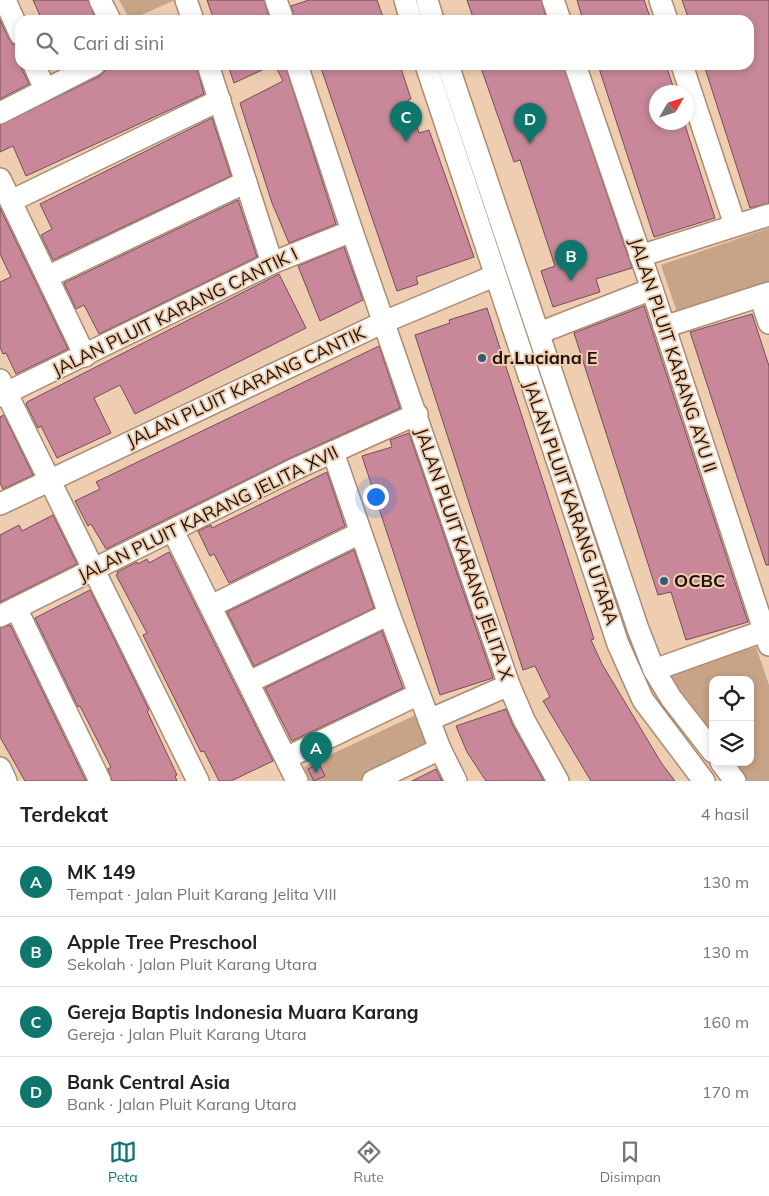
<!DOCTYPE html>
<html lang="id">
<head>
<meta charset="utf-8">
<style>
  body { margin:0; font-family:Mulish,sans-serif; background:#f2f2f2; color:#202124 }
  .controls { position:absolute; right:15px; bottom:15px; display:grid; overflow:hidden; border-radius:10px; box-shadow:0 2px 8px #0003 }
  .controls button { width:45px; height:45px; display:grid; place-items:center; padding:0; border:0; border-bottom:1px solid #e0e0e0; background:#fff; color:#202124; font:25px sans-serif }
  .compass { position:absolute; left:649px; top:85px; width:45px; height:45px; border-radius:50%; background:#fff; box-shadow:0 2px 8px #0003; rotate:51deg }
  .you { position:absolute; left:375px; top:496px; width:18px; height:18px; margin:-12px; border:4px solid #fff; border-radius:50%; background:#1a73e8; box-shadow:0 0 0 8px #1a73e833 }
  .badge { display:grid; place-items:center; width:32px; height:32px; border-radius:50%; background:#0f766e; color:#fff; font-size:16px; font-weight:700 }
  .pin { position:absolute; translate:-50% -41px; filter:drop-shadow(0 1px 2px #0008) }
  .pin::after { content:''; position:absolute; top:26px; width:18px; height:15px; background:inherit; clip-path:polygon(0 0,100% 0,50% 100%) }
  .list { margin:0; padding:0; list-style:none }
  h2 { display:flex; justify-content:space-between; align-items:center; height:65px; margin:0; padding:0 20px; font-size:21px }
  h2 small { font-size:16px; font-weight:400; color:#757577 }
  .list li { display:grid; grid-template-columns:32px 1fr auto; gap:15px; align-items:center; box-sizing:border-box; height:70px; padding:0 20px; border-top:1px solid #e0e0e0 }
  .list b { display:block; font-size:19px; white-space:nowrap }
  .list p { margin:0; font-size:16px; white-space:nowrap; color:#757577 }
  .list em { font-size:16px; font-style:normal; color:#757577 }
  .icon { flex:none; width:28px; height:28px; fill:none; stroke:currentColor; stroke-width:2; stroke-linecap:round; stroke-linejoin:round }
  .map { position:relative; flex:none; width:769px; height:781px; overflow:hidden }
  .search { position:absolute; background:#fff; box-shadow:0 2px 8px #0003; left:15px; right:15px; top:15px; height:55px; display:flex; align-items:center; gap:12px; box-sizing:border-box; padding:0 18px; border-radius:15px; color:#757577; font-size:19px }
  .sheet { height:345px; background:#fff }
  nav { display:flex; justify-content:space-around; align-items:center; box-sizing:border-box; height:70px; border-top:1px solid #e0e0e0; background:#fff; font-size:14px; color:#757577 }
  nav a { display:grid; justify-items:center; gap:2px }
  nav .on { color:#0f766e }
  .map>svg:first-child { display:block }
</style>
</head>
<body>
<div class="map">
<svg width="769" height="781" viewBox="0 0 769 781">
  <rect width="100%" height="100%" fill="#efcdb1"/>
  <!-- green -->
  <g fill="#c7a387">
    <polygon points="119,0 175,0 130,20"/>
    <polygon points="769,228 769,285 678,315 661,265"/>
    <polygon points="756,647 769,685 769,781 748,781 733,762 750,762 750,680 713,680 713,738 662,674"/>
    <polygon points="422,712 443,755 388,781 310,781 304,767"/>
  </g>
  <!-- building -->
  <g fill="#c8889a" stroke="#734d57">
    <polygon points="33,0 88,0 96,20 42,20"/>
    <polygon points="207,0 264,0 270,20 214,20"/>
    <polygon points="309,0 377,0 384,20 295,20 291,6"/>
    <polygon points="467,0 541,0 547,20 474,20"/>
    <polygon points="577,0 644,0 651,20 583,20"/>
    <polygon points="682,0 769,0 769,203 750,208 704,65 749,65 749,20 689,20"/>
    <polygon points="0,20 9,39 13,44 20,46 20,65 29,84 0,99"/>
    <polygon points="106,65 196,65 204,94 26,176 13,146 0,152 0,125 100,76 105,71"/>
    <polygon points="228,65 273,65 234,83"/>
    <polygon points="275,65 285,65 336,224 289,243 272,203 240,103 283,81"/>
    <polygon points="320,65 400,65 411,99 408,100 419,133 429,130 474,257 416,277 418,284 397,291"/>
    <polygon points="480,65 563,65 632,268 596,279 600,292 553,307 541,271 555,266 520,160 514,162"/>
    <polygon points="598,65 666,65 675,92 656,92 656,122 684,122 715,218 654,237"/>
    <polygon points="212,118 231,176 53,260 41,235 52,229 40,204"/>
    <polygon points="238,200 257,257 99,334 84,305 76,309 64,283"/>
    <polygon points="0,208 68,349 16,374 6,353 3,354 0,347 0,282 11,277 0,254"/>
    <polygon points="344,247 363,300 320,321 298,266"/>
    <polygon points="279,274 306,328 135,414 120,385 94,398 111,433 57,458 41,426 38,428 26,404 27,402"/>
    <polygon points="644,306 748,622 686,640 671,592 658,595 574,333"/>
    <polygon points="487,308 594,639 591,640 602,664 662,764 675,781 591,781 543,701 550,697 535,666 523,670 415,335 450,323 449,320"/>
    <polygon points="752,314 769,366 769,565 766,565 690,332"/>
    <polygon points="379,346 400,408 290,458 106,549 91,524 88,526 75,501 100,489 96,482"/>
    <polygon points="4,415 33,475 3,489 0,483 0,417"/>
    <polygon points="409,433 493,678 440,695 362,456 392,447 390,440"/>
    <polygon points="327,472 345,526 229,583 214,554 210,556 198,531 211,525 212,528"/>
    <polygon points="53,515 77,564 0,602 0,535 19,525 22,531"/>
    <polygon points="354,550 374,608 254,666 227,612"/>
    <polygon points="169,552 273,761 231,781 219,781 204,751 201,752 143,635 147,633 116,575 118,574 117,572 137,562 138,564 147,559 149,563"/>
    <polygon points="90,590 149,710 147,711 177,775 175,776 177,781 112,781 108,769 111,767 80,706 78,707 35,618"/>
    <polygon points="10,625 36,678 86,781 25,781 0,737 0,628"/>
    <polygon points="382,631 403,688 292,741 265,688"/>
    <polygon points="506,709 513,726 544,781 486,781 467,752 456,726"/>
    <polygon points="319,764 325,776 314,781 308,769"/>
    <polygon points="436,769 442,781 412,781"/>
  </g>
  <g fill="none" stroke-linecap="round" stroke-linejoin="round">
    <!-- minor casing -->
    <g stroke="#ab8b71" stroke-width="24">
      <g id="minor">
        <polyline points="5,0 20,34"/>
        <polyline points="100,0 110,20"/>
        <polyline points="186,0 193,20"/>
        <polyline points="276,0 283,20"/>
        <polyline points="405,0 411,20"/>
        <polyline points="427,0 433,20"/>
        <polyline points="553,0 560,20"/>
        <polyline points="660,0 667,20"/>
        <polyline points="34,65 45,89"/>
        <polyline points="208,65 272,263"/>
        <polyline points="297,65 352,231 509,685 524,720 558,781"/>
        <polyline points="426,65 618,644 643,700 704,781"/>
        <polyline points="448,65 638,629 654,670 671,698 713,752"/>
        <polyline points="575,65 652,289 769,645"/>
        <polyline points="682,65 735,225"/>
        <polyline points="0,113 94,65"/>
        <polyline points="0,179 85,356"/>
        <polyline points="11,201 220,100"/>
        <polyline points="640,256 769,215"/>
        <polyline points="47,277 246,182"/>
        <polyline points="760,296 769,323"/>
        <polyline points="664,327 769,293"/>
        <polyline points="539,333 652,289"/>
        <polyline points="0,380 198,781"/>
        <polyline points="0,396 272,263 352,231"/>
        <polyline points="333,452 389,614 440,749 456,781"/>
        <polyline points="0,504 384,322 494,276"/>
        <polyline points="173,531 297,781"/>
        <polyline points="211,606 360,533"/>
        <polyline points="16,608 100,781"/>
        <polyline points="0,616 295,469 417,414"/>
        <polyline points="654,670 769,629"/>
        <polyline points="249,682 389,614"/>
        <polyline points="429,720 509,685"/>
        <polyline points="286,758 419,694"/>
        <polyline points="721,762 735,781"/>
        <polyline points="0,768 6,781"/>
        <polyline points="373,781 440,749"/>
      </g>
    </g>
    <!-- minor -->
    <use href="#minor" stroke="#fff" stroke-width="21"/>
  </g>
  <!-- markers -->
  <g fill="#2e5c7b" stroke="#efcdb1" stroke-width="2">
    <circle cx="482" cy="358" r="5"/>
    <circle cx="664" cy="581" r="5"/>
  </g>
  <g text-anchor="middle" stroke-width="4" stroke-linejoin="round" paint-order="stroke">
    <!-- street labels -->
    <g font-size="18" fill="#1f1309" stroke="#efcdb1">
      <text transform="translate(175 312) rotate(-26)" y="6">JALAN PLUIT KARANG CANTIK I</text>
      <text transform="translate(673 355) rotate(72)" y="6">JALAN PLUIT KARANG AYU II</text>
      <text transform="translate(246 387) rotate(-25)" y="6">JALAN PLUIT KARANG CANTIK</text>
      <text transform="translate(571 503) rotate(71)" y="6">JALAN PLUIT KARANG UTARA</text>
      <text transform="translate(208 514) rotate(-26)" y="6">JALAN PLUIT KARANG JELITA XVII</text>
      <text transform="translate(464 554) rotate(71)" y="6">JALAN PLUIT KARANG JELITA X</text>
    </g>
    <!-- poi labels -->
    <g font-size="18" font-weight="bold" fill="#1f1309" stroke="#efcdb1" text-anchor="start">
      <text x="492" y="364">dr.Luciana E</text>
      <text x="674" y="587">OCBC</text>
    </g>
  </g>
</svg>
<div class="controls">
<button><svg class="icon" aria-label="locate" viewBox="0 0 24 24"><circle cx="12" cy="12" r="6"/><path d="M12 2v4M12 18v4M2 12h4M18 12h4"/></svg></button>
<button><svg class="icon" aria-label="layers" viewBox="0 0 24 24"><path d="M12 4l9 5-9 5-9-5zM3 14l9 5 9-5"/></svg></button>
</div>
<svg class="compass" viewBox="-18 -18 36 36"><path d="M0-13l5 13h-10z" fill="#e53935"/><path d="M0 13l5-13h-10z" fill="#757577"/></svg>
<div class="you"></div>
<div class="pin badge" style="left:316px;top:773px">A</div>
<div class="pin badge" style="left:571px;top:281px">B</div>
<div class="pin badge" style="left:406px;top:142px">C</div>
<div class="pin badge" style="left:530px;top:144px">D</div>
<div class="search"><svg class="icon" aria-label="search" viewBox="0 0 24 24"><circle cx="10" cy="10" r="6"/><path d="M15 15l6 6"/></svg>Cari di sini</div>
</div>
<section class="sheet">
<h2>Terdekat<small>4 hasil</small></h2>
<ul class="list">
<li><span class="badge">A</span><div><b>MK 149</b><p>Tempat · Jalan Pluit Karang Jelita VIII</p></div><em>130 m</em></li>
<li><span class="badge">B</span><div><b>Apple Tree Preschool</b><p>Sekolah · Jalan Pluit Karang Utara</p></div><em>130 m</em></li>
<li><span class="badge">C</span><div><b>Gereja Baptis Indonesia Muara Karang</b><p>Gereja · Jalan Pluit Karang Utara</p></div><em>160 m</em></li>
<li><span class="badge">D</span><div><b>Bank Central Asia</b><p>Bank · Jalan Pluit Karang Utara</p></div><em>170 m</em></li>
</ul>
</section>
<nav>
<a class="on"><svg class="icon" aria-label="map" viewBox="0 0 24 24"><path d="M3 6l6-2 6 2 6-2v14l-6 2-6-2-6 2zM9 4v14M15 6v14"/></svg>Peta</a>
<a><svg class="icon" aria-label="directions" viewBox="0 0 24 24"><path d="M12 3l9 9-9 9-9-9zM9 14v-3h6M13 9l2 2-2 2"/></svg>Rute</a>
<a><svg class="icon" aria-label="saved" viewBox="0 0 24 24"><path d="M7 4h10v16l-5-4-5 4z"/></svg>Disimpan</a>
</nav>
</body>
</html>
